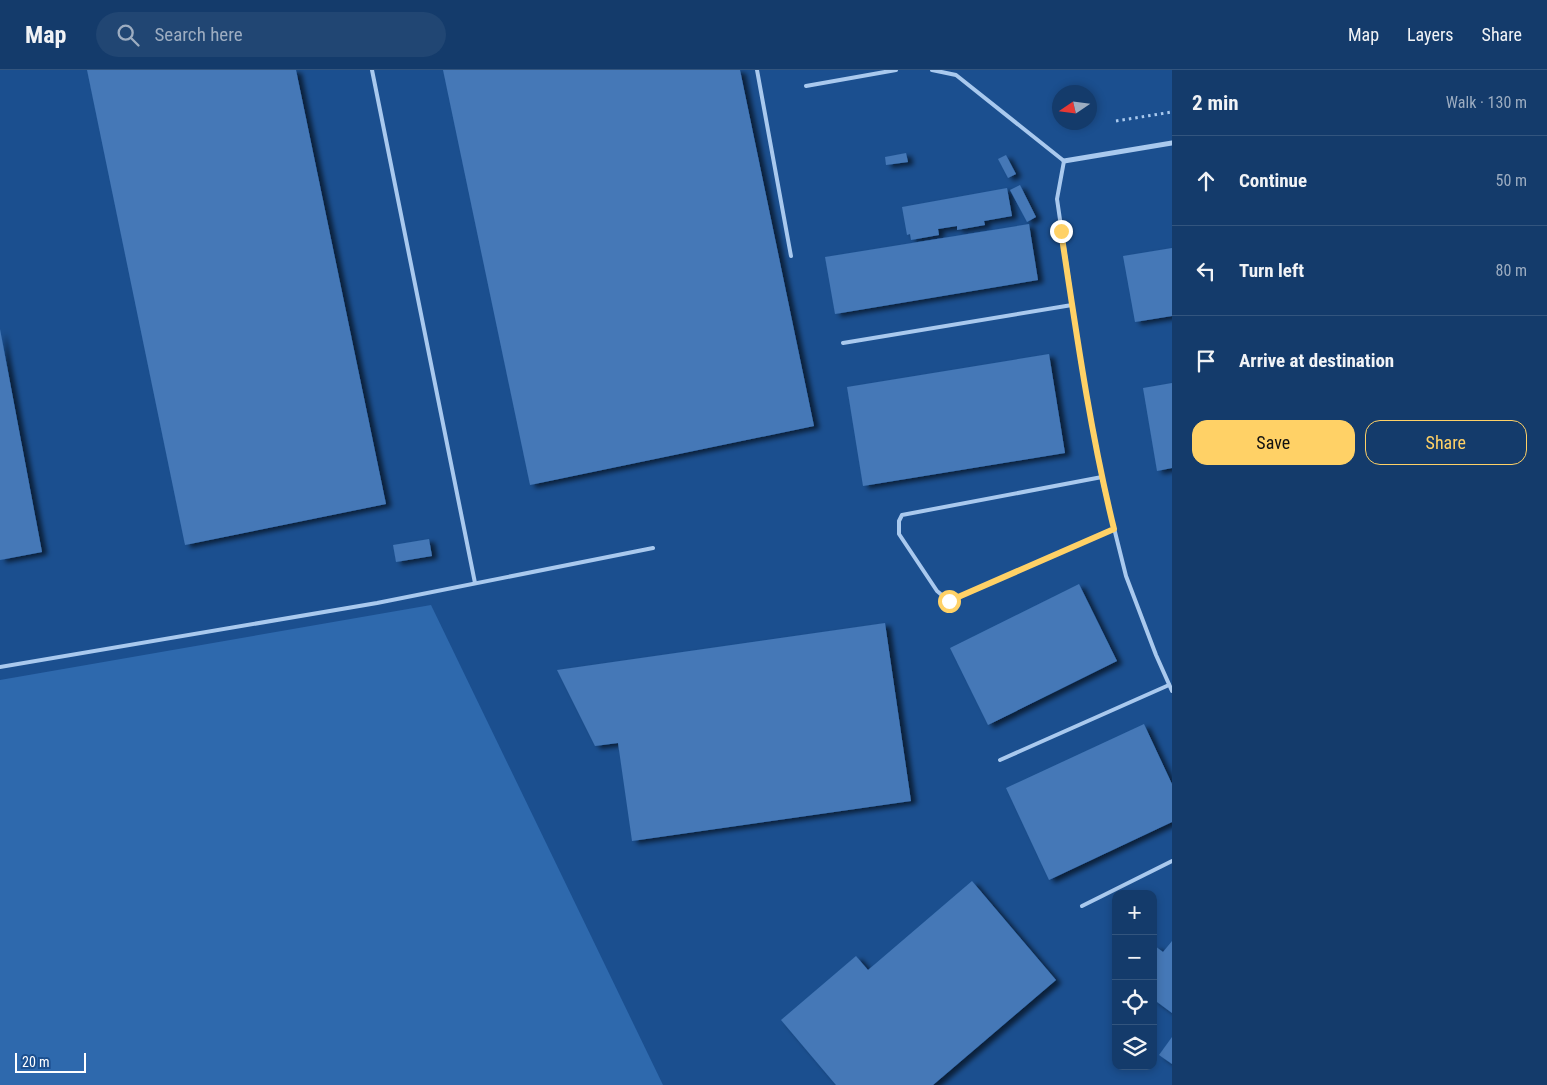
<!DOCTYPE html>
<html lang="en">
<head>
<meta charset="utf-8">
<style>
  body { margin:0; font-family:"Roboto Condensed",sans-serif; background:#214673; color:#f1f3f6 }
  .controls { position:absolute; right:15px; bottom:15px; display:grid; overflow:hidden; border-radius:10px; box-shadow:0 2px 8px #0003 }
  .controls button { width:45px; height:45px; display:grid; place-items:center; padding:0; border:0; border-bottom:1px solid #33557e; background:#143b6b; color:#f1f3f6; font:25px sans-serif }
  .compass { position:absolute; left:1052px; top:15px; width:45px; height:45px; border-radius:50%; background:#143b6b; box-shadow:0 2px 8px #0003; rotate:257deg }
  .scale { position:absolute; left:15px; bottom:12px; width:71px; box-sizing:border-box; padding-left:5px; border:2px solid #fff; border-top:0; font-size:14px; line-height:18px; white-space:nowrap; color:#fff; -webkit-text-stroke:4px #1b4f8f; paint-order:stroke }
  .stop { position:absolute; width:15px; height:15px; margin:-11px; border:4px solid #ffd166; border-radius:50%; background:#fff }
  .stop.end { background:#ffd166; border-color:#fff; box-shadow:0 1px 5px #0008 }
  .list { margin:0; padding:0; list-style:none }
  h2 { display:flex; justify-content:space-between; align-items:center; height:65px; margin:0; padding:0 20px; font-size:21px }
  h2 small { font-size:16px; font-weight:400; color:#9dadc1 }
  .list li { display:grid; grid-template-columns:32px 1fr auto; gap:15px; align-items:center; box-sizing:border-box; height:90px; padding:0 20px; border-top:1px solid #33557e }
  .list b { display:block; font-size:19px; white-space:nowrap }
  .list em { font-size:16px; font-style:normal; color:#9dadc1 }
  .actions { display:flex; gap:10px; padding:15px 20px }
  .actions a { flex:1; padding:11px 0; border:1px solid #ffd166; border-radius:15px; text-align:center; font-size:18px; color:#ffd166 }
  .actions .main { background:#ffd166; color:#111 }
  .icon { flex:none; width:28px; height:28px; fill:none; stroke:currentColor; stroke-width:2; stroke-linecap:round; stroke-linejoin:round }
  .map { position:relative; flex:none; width:1172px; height:1015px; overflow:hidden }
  header { display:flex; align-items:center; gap:30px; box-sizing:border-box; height:70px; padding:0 25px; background:#143b6b; border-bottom:1px solid #33557e }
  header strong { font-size:24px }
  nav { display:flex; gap:28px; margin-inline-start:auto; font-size:18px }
  .search { width:350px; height:45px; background:#214673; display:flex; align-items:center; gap:12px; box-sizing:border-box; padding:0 18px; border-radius:28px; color:#9dadc1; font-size:19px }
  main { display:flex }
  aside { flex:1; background:#143b6b }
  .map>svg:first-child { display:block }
</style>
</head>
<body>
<header>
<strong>Map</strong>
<div class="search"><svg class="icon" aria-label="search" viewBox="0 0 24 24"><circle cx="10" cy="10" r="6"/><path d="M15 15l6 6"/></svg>Search here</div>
<nav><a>Map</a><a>Layers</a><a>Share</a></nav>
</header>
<main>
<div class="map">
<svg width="1172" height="1015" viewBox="0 0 1172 1015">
  <defs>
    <filter id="shadow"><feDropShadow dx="5.5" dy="3" stdDeviation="2.5" flood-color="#0009"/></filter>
  </defs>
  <rect width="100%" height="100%" fill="#1b4f8f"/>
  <!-- green -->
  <polygon fill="#2e69ad" points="431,535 663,1015 0,1015 0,610"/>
  <!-- building -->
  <g fill="#4478b7" filter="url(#shadow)">
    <polygon points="87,0 296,0 386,434 185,475"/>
    <polygon points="443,0 740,0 814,356 530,415"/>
    <polygon points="906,83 908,92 886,95 885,87"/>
    <polygon points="1006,85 1016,104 1008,108 998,89"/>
    <polygon points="1020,115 1036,147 1027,152 1010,120"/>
    <polygon points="1007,118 1012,146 984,151 985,155 957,160 957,156 938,159 939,165 911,170 910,164 907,165 902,137"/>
    <polygon points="1029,154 1038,210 835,244 825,187"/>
    <polygon points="1172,178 1172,246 1135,252 1123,186"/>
    <polygon points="0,259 42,482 0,490"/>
    <polygon points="1049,284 1065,383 863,416 847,317"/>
    <polygon points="1172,313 1172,398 1157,401 1143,318"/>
    <polygon points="429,469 432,486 396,492 393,475"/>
    <polygon points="1079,514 1117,591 988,655 950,578"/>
    <polygon points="885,553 911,731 632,771 618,673 595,676 557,600"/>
    <polygon points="1144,654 1172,714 1172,752 1049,810 1006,718"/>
    <polygon points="972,811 1056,910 933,1015 836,1015 781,950 856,886 868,900"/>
    <polygon points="1172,871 1172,943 1153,929 1153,879 1155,876 1163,882"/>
    <polygon points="1172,967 1172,994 1159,985"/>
  </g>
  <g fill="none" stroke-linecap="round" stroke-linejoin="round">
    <!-- path -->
    <polyline stroke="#a9c9ee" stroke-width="3" stroke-dasharray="2.5 4" stroke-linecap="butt" points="1116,51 1172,42"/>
    <!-- lane -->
    <g stroke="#a9c9ee" stroke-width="4">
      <polyline points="372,0 475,513"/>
      <polyline points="757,0 791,186"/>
      <polyline points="932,0 956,5 1064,91 1057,129 1081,294 1104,418 1126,506 1156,585 1172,621"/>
      <polyline points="806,16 896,0"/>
      <polyline points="843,273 1072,235"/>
      <polyline points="1102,407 902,445 899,451 899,464 937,521 949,531 1114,459"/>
      <polyline points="0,597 377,533 653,478"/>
      <polyline points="1000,690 1169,615"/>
      <polyline points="1082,836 1172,791"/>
    </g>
    <!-- street -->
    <polyline stroke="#a9c9ee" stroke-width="5" points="1064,91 1172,73"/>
  </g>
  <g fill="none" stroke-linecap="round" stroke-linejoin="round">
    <!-- route -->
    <path stroke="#ffd166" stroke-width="6" d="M949 531 1114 459C1090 361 1076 261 1061 161"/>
  </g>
</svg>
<div class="controls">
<button>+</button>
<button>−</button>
<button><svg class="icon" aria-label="locate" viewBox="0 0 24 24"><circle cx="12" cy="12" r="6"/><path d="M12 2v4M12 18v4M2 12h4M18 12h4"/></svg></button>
<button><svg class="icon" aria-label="layers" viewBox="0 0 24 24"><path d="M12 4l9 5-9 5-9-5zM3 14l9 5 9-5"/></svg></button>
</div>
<svg class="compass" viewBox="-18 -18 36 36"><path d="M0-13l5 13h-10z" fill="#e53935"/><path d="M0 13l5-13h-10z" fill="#9dadc1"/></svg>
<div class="scale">20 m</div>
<div class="stop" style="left:949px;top:531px"></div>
<div class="stop end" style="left:1061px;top:161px"></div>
</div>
<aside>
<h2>2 min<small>Walk · 130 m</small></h2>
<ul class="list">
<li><svg class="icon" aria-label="ahead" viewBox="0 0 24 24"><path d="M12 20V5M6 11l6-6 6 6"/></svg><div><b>Continue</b></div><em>50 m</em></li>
<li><svg class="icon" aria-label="left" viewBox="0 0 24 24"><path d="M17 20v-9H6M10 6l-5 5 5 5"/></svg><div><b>Turn left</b></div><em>80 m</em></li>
<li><svg class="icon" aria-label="arrive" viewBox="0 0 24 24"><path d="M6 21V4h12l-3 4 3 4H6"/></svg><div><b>Arrive at destination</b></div></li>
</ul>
<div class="actions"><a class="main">Save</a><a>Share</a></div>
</aside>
</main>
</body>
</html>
